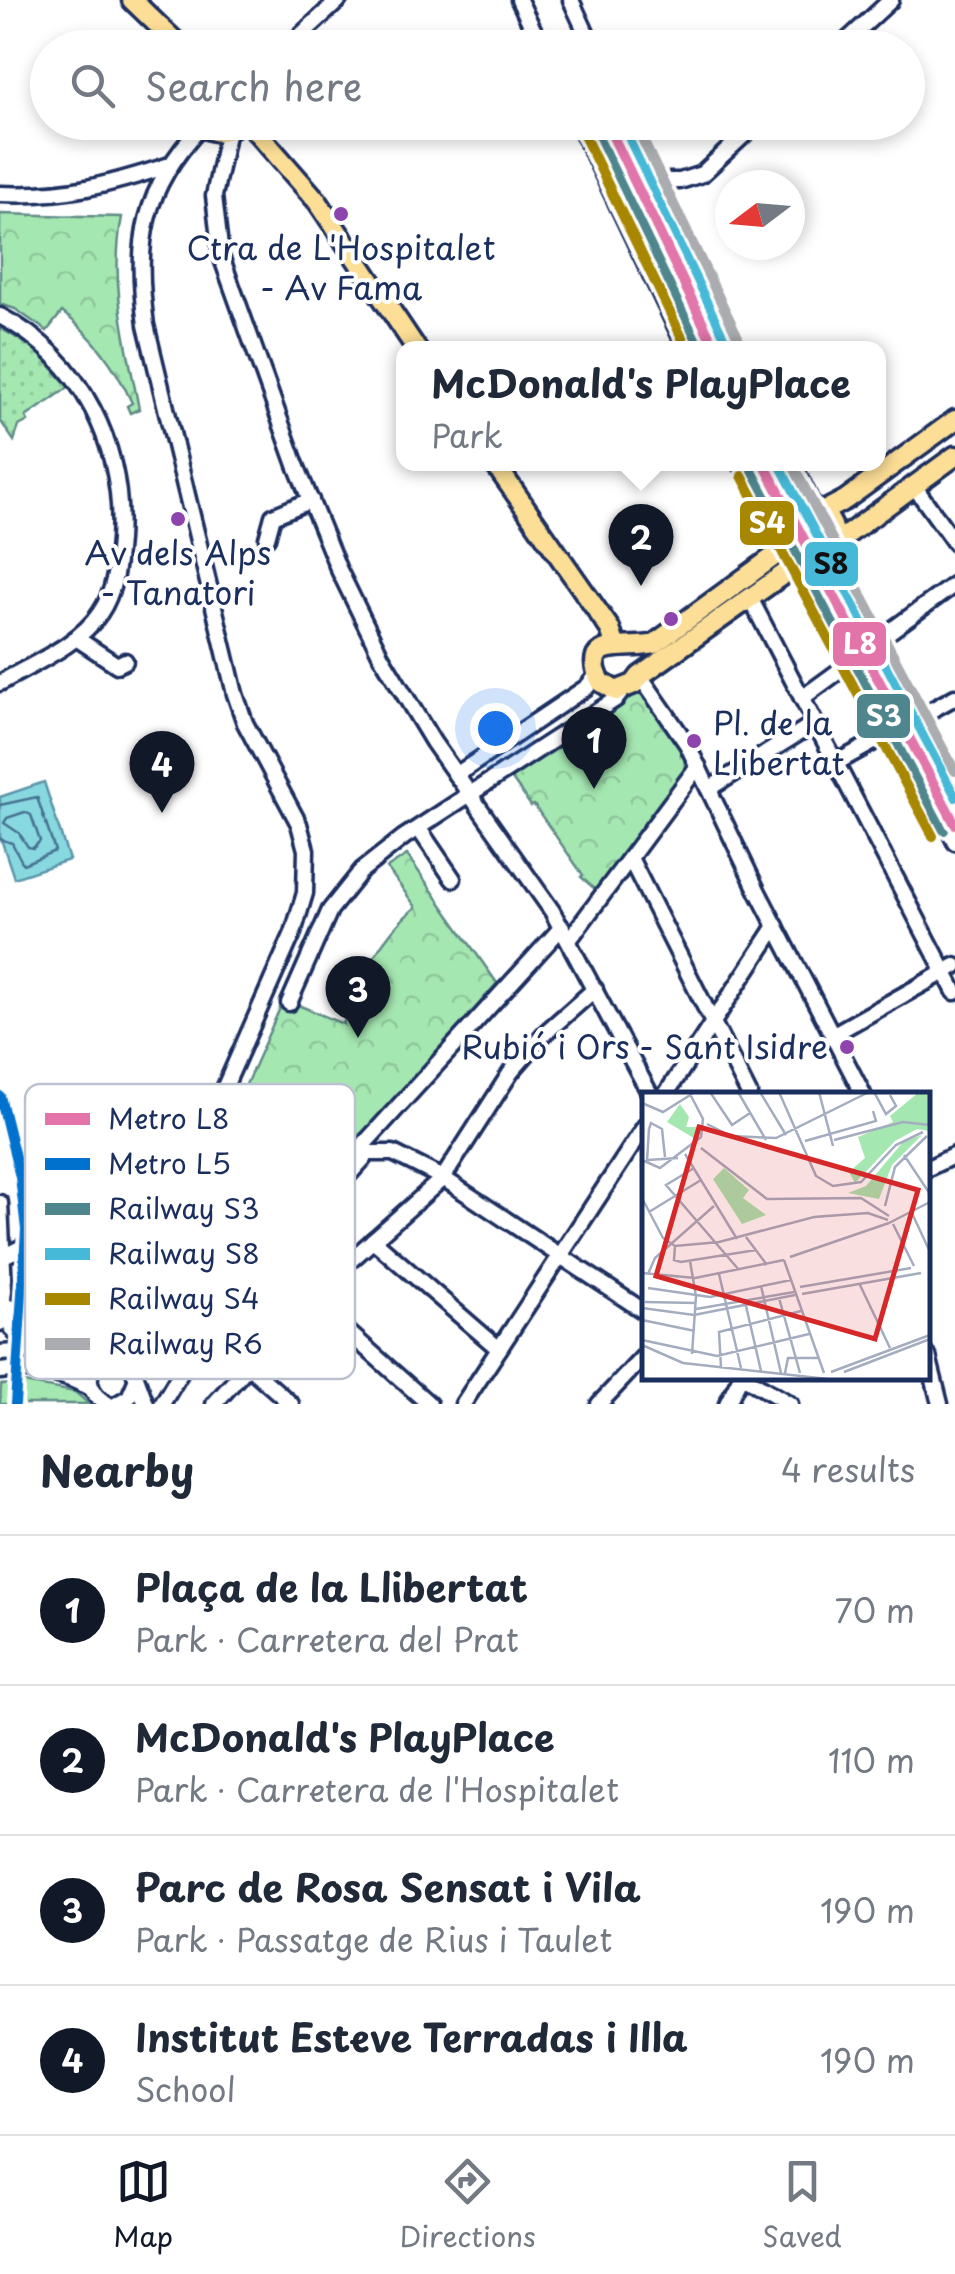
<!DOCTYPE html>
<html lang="en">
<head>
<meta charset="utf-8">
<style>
  body { margin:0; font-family:"Playpen Sans",sans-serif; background:#f6f6f7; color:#1f2937 }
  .compass { position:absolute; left:715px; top:170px; width:90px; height:90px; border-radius:50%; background:#fff; box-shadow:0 5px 15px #0003; rotate:254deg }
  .you { position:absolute; left:495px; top:728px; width:35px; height:35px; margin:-25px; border:8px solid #fff; border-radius:50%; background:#1a73e8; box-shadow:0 0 0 15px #1a73e833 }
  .badge { display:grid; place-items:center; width:65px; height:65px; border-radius:50%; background:#111827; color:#fff; font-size:32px; font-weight:700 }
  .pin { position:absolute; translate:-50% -82px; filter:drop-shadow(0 2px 5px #0008) }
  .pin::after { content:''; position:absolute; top:52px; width:35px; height:30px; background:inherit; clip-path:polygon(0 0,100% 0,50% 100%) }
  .popup { position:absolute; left:396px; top:341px; width:490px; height:130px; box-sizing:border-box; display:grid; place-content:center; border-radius:20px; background:#fff; filter:drop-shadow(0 2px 8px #0005); font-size:32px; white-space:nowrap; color:#747a83 }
  .popup b { font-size:38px; color:#1f2937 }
  .popup::after { content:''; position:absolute; left:50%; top:100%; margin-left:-20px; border:20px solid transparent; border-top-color:#fff }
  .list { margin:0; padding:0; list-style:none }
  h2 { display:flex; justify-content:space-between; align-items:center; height:130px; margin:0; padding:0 40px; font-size:42px }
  h2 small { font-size:32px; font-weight:400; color:#747a83 }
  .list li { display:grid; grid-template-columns:65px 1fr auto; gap:30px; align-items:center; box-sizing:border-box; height:150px; padding:0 40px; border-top:2px solid #e0e1e3 }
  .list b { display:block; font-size:38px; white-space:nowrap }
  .list p { margin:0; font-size:32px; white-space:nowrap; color:#747a83 }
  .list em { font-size:32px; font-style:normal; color:#747a83 }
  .icon { flex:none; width:55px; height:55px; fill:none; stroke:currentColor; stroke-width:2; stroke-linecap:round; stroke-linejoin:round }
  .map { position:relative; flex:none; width:955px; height:1404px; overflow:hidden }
  .search { position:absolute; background:#fff; box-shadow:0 5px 15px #0003; left:30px; right:30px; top:30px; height:110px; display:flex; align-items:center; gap:25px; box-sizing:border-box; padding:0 35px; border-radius:55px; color:#747a83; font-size:38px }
  .sheet { height:730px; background:#fff }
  nav { display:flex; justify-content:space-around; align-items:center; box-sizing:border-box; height:140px; border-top:2px solid #e0e1e3; background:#fff; font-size:28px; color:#747a83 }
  nav a { display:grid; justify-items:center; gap:5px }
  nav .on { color:#111827 }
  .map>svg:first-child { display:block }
</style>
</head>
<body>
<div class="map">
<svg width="955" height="1404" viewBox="0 0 955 1404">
  <defs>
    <pattern id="grass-dots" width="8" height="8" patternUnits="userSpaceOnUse" patternTransform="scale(2.5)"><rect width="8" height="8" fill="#a5e7b1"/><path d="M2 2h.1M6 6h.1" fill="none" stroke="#8dc69b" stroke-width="1.8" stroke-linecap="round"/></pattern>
    <pattern id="park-crowns" width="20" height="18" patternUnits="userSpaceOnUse" patternTransform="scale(2.5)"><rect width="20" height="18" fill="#a5e7b1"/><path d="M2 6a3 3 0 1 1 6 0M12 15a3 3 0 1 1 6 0" fill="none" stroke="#8dc69b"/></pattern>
  </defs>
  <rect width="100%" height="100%" fill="#fff"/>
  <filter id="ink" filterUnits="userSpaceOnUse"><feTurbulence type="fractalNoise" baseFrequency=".01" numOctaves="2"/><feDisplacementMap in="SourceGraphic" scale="20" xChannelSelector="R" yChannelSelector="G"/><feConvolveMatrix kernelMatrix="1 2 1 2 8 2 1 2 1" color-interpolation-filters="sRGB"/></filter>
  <g filter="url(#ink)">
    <!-- grass -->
    <polygon fill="url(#grass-dots)" stroke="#608b88" stroke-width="2.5" points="0,328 35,349 69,387 26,417 28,421 19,426 14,441 0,420"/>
    <!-- park -->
    <g fill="url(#park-crowns)" stroke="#608b88" stroke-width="2.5">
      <path d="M0 214 122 217C109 282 127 346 139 409L130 413 127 406 132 403C116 367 94 336 62 312L47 331 15 309 0 304Z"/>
      <circle cx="805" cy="535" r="20"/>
      <path d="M638 688 643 689C657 710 690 744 684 771L596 890 581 877 583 875 534 805 531 806 509 775Z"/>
      <path d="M407 855 497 983 283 1232 244 1206 196 1197 284 999 343 1024C362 979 377 939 416 907L387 868Z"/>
    </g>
    <!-- garden -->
    <polygon fill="#a5e7b1" stroke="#608b88" stroke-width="2.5" points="24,1383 75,1392 89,1404 0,1404 1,1385"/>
    <!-- water -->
    <polygon fill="#88d9df" stroke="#5c95ab" stroke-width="2.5" points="44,782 69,860 14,878 0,836 0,797"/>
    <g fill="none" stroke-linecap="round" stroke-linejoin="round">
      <!-- shore -->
      <g stroke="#477392" stroke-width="2.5">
        <polyline points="0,805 37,797 55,851 23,864 12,843 0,839"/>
        <polygon points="25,812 31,815 40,841 33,848 28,847 19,833 4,823 7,818"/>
      </g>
      <!-- minor casing -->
      <g stroke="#1b2f5e" stroke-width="21">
        <g id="minor">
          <polyline points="519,0 542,48"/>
          <polyline points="571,0 593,48"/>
          <polyline points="287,48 339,0"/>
          <polyline points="839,48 891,0"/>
          <polyline points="578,122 686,348"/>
          <polyline points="629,122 738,348"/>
          <polyline points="228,130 214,196 221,256 296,465 338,568 381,656 433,742 552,911 650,1094"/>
          <polyline points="658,181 680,181 702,174 758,122"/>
          <path d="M0 194C64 197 109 185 170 165"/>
          <path d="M0 316C83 359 125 448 119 540 117 566 115 591 100 613 79 645 32 664 0 683"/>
          <polyline points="741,464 775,532"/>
          <polyline points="793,464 814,508"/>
          <polyline points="914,486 955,543"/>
          <polyline points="267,538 273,516 311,500"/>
          <polyline points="831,549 955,792"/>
          <polyline points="815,563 955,842"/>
          <polyline points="828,565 955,814"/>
          <polyline points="750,598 955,992"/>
          <polyline points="76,638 117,665 125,661"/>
          <polyline points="878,640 955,584"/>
          <polyline points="640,676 687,744 758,892 863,1094"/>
          <polyline points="802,698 861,655"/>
          <polyline points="836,763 955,697"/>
          <polyline points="456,775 587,687 597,675"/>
          <polyline points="709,789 815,723"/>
          <polyline points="419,829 453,879"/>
          <polyline points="630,858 749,1094"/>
          <polyline points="569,940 698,766"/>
          <polyline points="289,1003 330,910 362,870 404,837 616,699 623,690"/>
          <polyline points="832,1035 955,966"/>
          <polyline points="666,1094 776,926"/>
          <polyline points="364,1153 393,1153 443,1178 645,1312"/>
          <polyline points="928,1168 955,1155"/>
          <polyline points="0,1203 4,1290 0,1323"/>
          <polyline points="373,1240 499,1349"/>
          <path d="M3 1256C24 1248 41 1236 58 1223 107 1188 106 1160 93 1105"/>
          <polyline points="310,1298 429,1404"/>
          <path d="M7 1306C8 1331 17 1339 40 1345"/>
          <polyline points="0,1353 55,1350 87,1357 120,1358 133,1369 146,1404"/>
          <polyline points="928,1356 940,1404"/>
          <path d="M102 1358C83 1372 87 1394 108 1404"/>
          <path d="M120 1358 181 1186 293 933 305 893 306 850 299 824 245 723 235 694 146 325C135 242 142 189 202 126"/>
          <polyline points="248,1366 291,1404"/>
          <path d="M0 1371C32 1367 62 1373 90 1388"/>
          <polyline points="742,1376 790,1404"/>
          <polyline points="117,1404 129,1397 136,1381"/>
          <polyline points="162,1404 190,1357 207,1337 209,1330 363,1159 365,1143 562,927"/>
          <polyline points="214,1404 315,1292 443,1178 511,1072 545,1033 595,989"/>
          <polyline points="463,1404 645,1126"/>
          <polyline points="599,1404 645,1355"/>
          <polyline points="727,1404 741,1376"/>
        </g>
      </g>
      <!-- major casing -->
      <g stroke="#1b2f5e" stroke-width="25">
        <g id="major">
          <polyline points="132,0 182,48"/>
          <path d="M198 122C211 135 226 134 239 122"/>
          <polyline points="248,122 318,202 416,348"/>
          <polyline points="495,464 610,629 615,644"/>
          <circle cx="805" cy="536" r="29"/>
          <polyline points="822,512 845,500 955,420"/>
          <polyline points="833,545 955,456"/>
          <path d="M780 552 654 644C634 651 577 634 601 682L616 691 634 684 640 676 798 564"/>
        </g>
      </g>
      <!-- minor -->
      <use href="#minor" stroke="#fff" stroke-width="14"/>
      <!-- major -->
      <use href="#major" stroke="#fcde96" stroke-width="18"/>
      <!-- rail-1 casing -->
      <g stroke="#fff" stroke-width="18">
        <g id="rail-1">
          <polyline points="595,127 701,348"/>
          <polyline points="753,470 944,830"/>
        </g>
      </g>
      <!-- rail-2 casing -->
      <g stroke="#fff" stroke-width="18">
        <g id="rail-2">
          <polyline points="620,122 726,343"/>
          <polyline points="778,464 955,797"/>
        </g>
      </g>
      <!-- rail-3 casing -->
      <g stroke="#fff" stroke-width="18">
        <g id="rail-3">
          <polyline points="583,133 687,348"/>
          <polyline points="742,476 933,836"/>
        </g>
      </g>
      <!-- rail-4 casing -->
      <g stroke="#fff" stroke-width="18">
        <g id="rail-4">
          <polyline points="634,122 738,337"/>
          <polyline points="792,464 955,771"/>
        </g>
      </g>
      <!-- rail-1 -->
      <use href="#rail-1" stroke="#4f868e" stroke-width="10"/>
      <!-- rail-2 -->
      <use href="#rail-2" stroke="#47b9d8" stroke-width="10"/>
      <!-- rail-3 -->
      <use href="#rail-3" stroke="#a78600" stroke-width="10"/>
      <!-- rail-4 -->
      <use href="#rail-4" stroke="#abacaf" stroke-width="10"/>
      <!-- metro-1 casing -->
      <g stroke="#fff" stroke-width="18">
        <g id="metro-1">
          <polyline points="606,122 715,348"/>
          <polyline points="764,464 955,824"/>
        </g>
      </g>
      <!-- metro-2 casing -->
      <g stroke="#fff" stroke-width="18">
        <polyline id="metro-2" points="0,1096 20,1177 26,1230 15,1404"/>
      </g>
      <!-- metro-1 -->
      <use href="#metro-1" stroke="#e274aa" stroke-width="10"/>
      <!-- metro-2 -->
      <use href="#metro-2" stroke="#0072ce" stroke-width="10"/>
    </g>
  </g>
  <!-- markers -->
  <g fill="#8e44ad" stroke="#fff" stroke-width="4">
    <circle cx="341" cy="214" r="9"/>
    <circle cx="178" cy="519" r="9"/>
    <circle cx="671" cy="619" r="9"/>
    <circle cx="694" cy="741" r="9"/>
    <circle cx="847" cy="1047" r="9"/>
  </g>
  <g text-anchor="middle" stroke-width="8" stroke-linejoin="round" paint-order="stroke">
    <!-- bus labels -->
    <g font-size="32" fill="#1b2f5e" stroke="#fff">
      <text x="341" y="260">Ctra de L'Hospitalet<tspan x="341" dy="40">- Av Fama</tspan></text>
      <text x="178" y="565">Av dels Alps<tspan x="178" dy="40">- Tanatori</tspan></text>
      <text x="713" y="735" text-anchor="start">Pl. de la<tspan x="713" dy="40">Llibertat</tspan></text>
      <text x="828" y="1059" text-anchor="end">Rubió i Ors - Sant Isidre</text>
    </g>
  </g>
  <!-- overview -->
  <g transform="translate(642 1092)">
    <rect width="288" height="288" fill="#fff"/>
    <path d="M277 0H287V39L275 37 253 49 213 91 207 80 223 66 216 45 251 30 248 24Z" fill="#a5e7b1"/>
    <path d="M280 43 250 73 237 107 206 101 224 94 261 50ZM82 76 107 98 101 106 124 123 100 132 71 87Z" fill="#a5e7b1"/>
    <path d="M38 12 47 25 44 35H59L55 48 25 30Z" fill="#a5e7b1"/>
    <path fill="none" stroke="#a4acbf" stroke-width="2.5" d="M68 0 90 33 108 21M96 0 124 48M118 0 144 43M137 0 174 84 191 94 219 90 254 53 281 40M177 0 191 54M232 0 244 22 254 14 248 3M0 11 21 20 53 0M65 32 89 44 134 46 227 0M7 37 9 31 20 37 23 65M192 48 261 30 288 33M163 49 234 29 231 19M59 56 125 107 219 106 247 124M43 62 95 147M262 63 288 102M0 68 18 76 59 45 61 27 47 0M6 68 36 66M5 69 7 37M52 76 24 93 97 178M0 106 21 146 33 154 77 150 172 125 226 121 246 128M243 114 253 75 285 44M269 119 288 160M7 120 59 88M247 131 288 110M251 132 272 174M104 145 125 173M33 154 32 168 39 170 114 158M148 165 247 131M142 168 182 281M48 169 54 204 50 262M0 181 53 186 142 168M6 182 13 166 72 114M77 182 99 276M218 193 248 256M119 194 139 281M158 195 269 176M6 196 68 205 149 188M160 202 279 181M137 206 158 281M3 210 54 211M104 214 119 279M0 216 52 223 153 203M54 217 152 200M0 228 53 239M0 248 75 264 167 242M0 253 41 271 186 287M79 275 77 240 159 219M189 280 288 243M202 280 288 247M143 281 146 266H176"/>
    <path fill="#d62828" fill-opacity="0.15" stroke="#d62828" stroke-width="5" d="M57 35 276 98 233 247 14 184Z"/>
    <rect width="288" height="288" fill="none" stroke="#1b2f5e" stroke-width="5"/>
  </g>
  <!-- legend -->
  <rect x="25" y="1084" width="330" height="295" rx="15" fill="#fff" stroke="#bbc1cf" stroke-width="2.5"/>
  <rect x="45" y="1113" width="45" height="12" fill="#e274aa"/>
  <rect x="45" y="1158" width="45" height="12" fill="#0072ce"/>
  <rect x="45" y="1203" width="45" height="12" fill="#4f868e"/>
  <rect x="45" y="1248" width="45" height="12" fill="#47b9d8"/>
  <rect x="45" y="1293" width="45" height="12" fill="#a78600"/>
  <rect x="45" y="1338" width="45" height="12" fill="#abacaf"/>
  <g font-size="28" fill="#1b2f5e">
    <text x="108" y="1129">Metro L8</text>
    <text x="108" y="1174">Metro L5</text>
    <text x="108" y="1219">Railway S3</text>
    <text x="108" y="1264">Railway S8</text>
    <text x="108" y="1309">Railway S4</text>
    <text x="108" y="1354">Railway R6</text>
  </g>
  <g stroke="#fff" stroke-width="4">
    <rect x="738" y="499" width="58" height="48" rx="10" fill="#a78600"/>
    <rect x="803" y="540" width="57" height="48" rx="10" fill="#47b9d8"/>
    <rect x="831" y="620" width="57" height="48" rx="10" fill="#e274aa"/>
    <rect x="855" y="692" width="57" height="48" rx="10" fill="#4f868e"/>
  </g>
  <g font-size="28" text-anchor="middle" font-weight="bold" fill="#fff">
    <text x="767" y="533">S4</text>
    <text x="860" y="654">L8</text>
    <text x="884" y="726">S3</text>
  </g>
  <g font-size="28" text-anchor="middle" font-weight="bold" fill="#111">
    <text x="831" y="574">S8</text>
  </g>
</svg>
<svg class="compass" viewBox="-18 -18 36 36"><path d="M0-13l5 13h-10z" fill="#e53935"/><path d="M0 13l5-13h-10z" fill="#747a83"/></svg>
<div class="you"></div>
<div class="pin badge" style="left:594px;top:789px">1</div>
<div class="pin badge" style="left:641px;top:586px">2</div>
<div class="popup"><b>McDonald's PlayPlace</b>Park</div>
<div class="pin badge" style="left:358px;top:1038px">3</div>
<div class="pin badge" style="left:162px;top:813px">4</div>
<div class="search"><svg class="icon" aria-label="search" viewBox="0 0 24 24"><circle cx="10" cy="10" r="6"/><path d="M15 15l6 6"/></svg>Search here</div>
</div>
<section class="sheet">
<h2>Nearby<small>4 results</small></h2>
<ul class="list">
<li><span class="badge">1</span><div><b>Plaça de la Llibertat</b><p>Park · Carretera del Prat</p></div><em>70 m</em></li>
<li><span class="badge">2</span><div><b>McDonald's PlayPlace</b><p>Park · Carretera de l'Hospitalet</p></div><em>110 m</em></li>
<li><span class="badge">3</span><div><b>Parc de Rosa Sensat i Vila</b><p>Park · Passatge de Rius i Taulet</p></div><em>190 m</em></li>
<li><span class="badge">4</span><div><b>Institut Esteve Terradas i Illa</b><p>School</p></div><em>190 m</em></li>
</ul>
</section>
<nav>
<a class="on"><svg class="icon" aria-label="map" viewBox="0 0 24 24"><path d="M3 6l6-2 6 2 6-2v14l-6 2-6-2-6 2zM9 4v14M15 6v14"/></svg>Map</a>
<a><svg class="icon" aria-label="directions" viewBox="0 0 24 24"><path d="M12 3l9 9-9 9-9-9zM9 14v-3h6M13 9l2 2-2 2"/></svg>Directions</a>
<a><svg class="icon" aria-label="saved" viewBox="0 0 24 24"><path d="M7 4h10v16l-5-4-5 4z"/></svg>Saved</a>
</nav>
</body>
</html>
